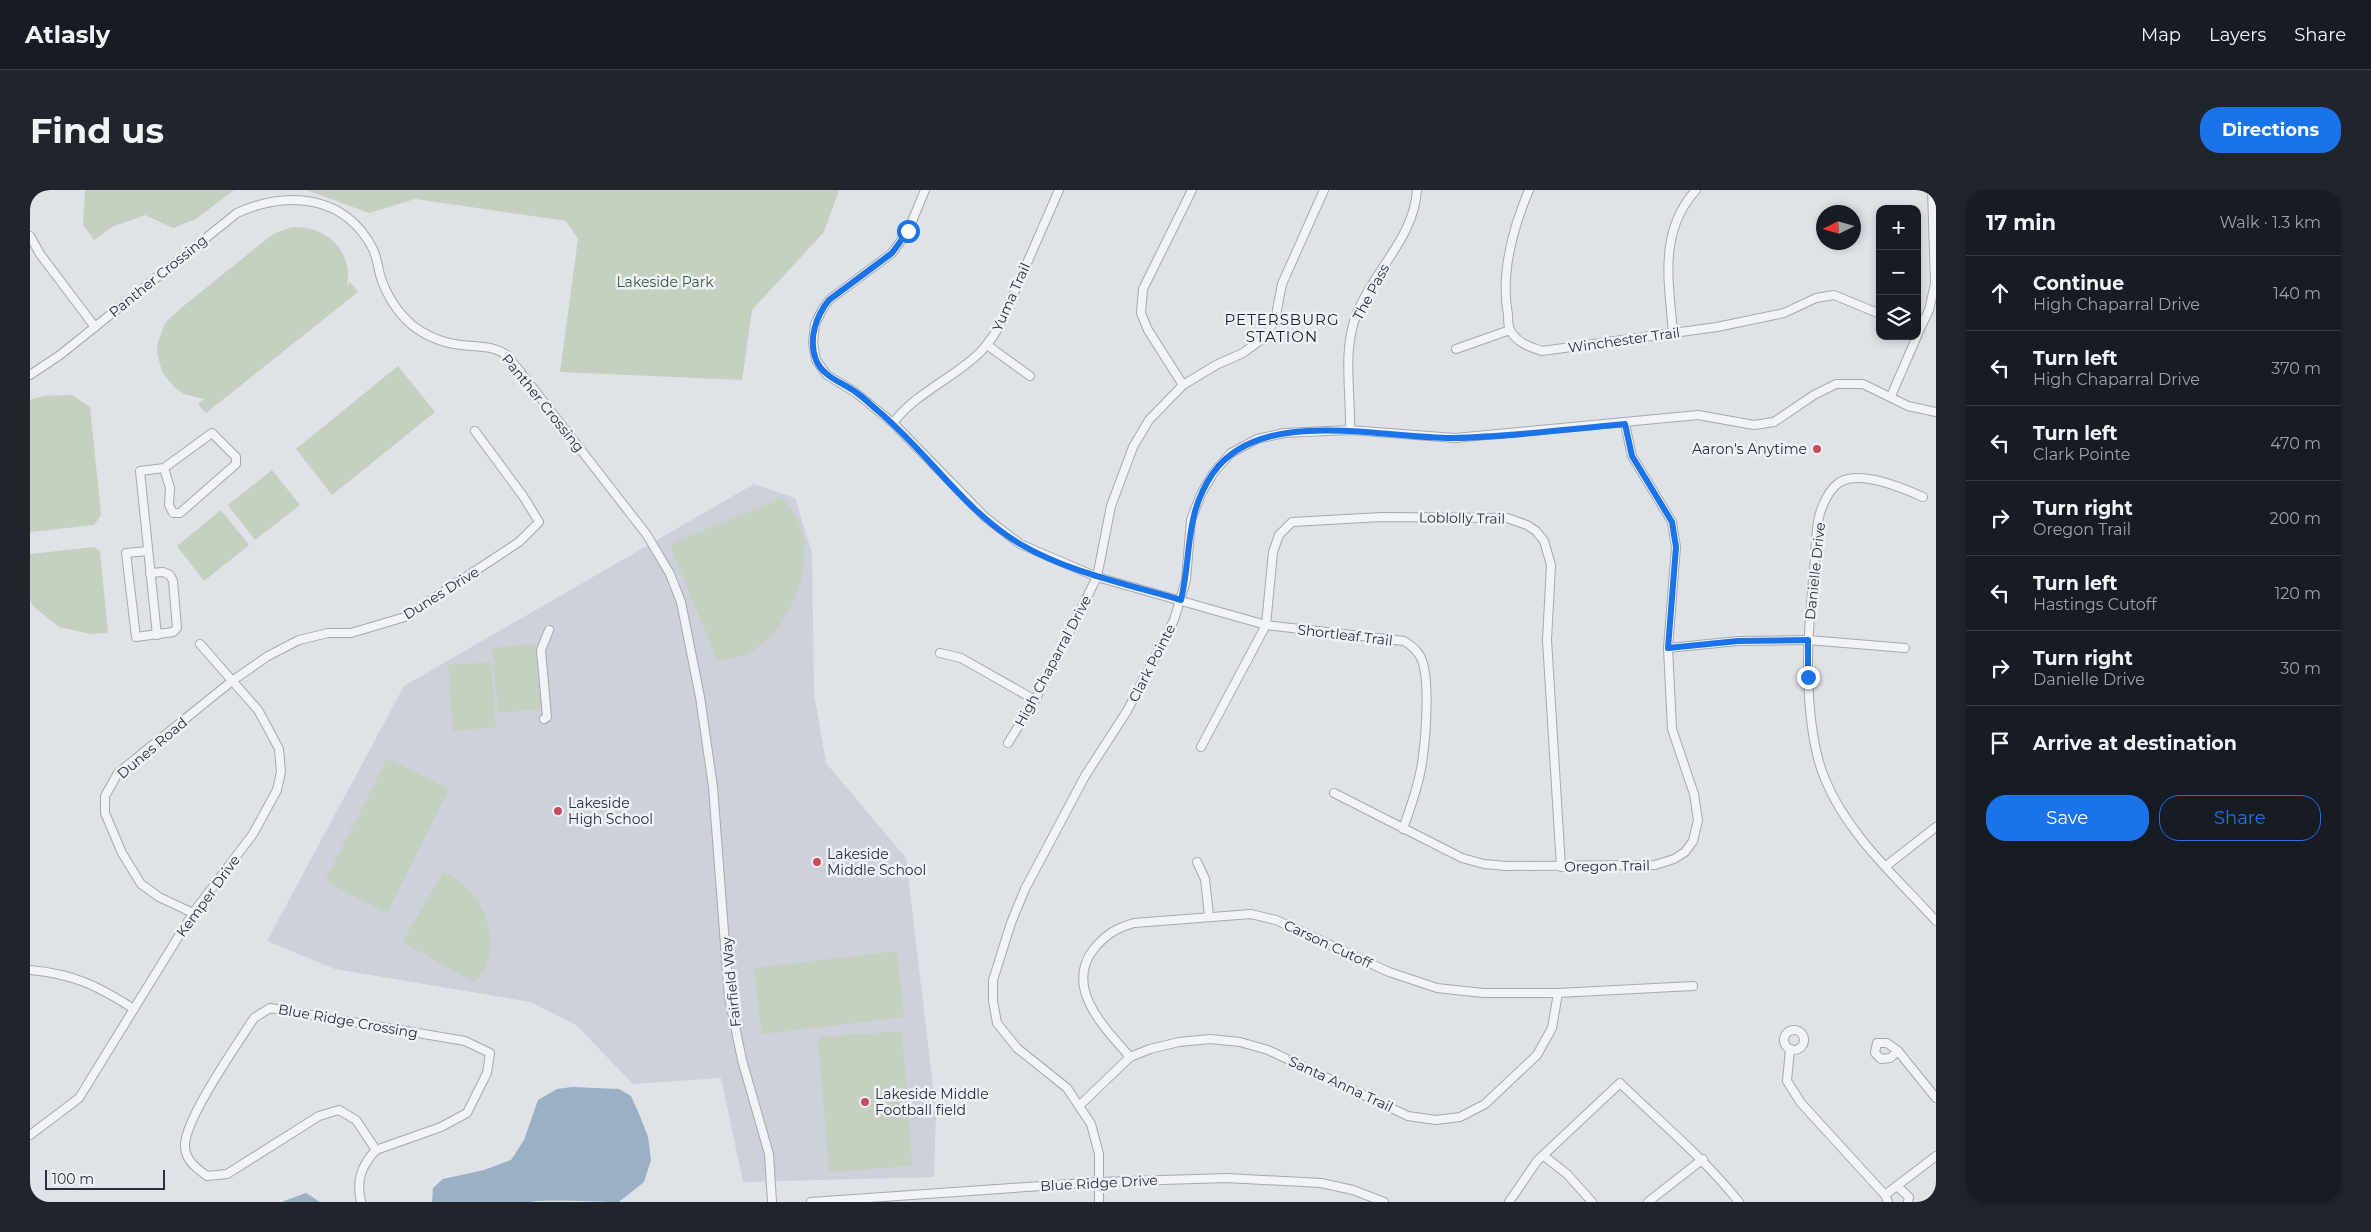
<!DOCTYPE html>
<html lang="en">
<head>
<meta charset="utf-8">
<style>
  body { margin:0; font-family:Montserrat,sans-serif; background:#20242c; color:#f1f3f6 }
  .controls { position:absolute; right:15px; top:15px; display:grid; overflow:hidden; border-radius:10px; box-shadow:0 2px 8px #0003 }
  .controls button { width:45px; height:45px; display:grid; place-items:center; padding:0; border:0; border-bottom:1px solid #363941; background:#171b24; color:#f1f3f6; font:25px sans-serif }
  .compass { position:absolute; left:1786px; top:15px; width:45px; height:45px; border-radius:50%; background:#171b24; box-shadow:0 2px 8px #0003; rotate:265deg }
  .scale { position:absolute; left:15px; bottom:12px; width:120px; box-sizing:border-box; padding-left:5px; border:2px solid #29303d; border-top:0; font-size:14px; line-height:18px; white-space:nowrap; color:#29303d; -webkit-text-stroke:4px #eef1f5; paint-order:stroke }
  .stop { position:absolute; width:15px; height:15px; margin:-11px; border:4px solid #1a73e8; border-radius:50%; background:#fff }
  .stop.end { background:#1a73e8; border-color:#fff; box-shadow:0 1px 5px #0008 }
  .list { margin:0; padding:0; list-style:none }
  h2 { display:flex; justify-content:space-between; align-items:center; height:65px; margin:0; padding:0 20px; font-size:21px }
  h2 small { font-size:16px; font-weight:400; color:#9ea1a6 }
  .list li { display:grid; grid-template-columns:32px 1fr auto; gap:15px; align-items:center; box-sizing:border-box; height:75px; padding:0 20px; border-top:1px solid #363941 }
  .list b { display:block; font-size:19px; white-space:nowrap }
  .list p { margin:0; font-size:16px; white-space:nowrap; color:#9ea1a6 }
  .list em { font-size:16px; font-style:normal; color:#9ea1a6 }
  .actions { display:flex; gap:10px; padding:15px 20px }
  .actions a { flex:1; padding:11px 0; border:1px solid #1a73e8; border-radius:20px; text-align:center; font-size:18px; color:#1a73e8 }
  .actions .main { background:#1a73e8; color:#fff }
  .icon { flex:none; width:28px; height:28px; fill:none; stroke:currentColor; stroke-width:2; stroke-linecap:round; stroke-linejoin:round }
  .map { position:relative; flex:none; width:1906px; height:1012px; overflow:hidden; border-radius:20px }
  header { display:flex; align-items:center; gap:30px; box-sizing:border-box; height:70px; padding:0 25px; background:#171b24; border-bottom:1px solid #363941 }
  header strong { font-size:24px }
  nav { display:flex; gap:28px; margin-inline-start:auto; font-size:18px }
  .intro { display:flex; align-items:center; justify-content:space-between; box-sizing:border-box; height:120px; padding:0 30px }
  h1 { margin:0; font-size:35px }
  .button { padding:12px 22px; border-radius:20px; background:#1a73e8; color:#fff; font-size:18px; font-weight:700 }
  main { display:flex; gap:30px; padding:0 30px }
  aside { flex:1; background:#171b24; border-radius:20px; box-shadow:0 2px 8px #0003 }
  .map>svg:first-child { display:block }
</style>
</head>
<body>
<header>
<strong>Atlasly</strong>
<nav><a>Map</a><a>Layers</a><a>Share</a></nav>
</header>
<div class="intro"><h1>Find us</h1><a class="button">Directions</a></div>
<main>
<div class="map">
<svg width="1906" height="1012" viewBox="0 0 1906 1012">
  <rect width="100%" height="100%" fill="#dfe2e7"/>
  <!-- built -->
  <polygon fill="#cdd1d9" points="724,294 765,308 782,363 784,503 796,573 876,668 906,922 904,987 713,992 691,888 603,894 546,835 500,812 305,779 237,751 374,496"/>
  <!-- green -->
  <g fill="#c5d0c1">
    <polygon points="55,0 204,0 166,29 143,38 115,25 82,37 64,50 53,35"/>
    <polygon points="276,0 809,0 794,42 722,120 712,190 530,182 548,49 536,31 385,9 339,23"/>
    <path d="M262 37C294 35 324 60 317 95L320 92 328 102 176 223 168 214 174 209 154 204 145 198 132 182 127 162 128 152 135 133 151 118 243 44Z"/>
    <polygon points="368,176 405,222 302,305 266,259"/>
    <polygon points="42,205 60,217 71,325 64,335 0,342 0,210 14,206"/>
    <polygon points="242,280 270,315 225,350 198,315"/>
    <path d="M753 308C761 319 770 331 773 345 781 384 758 440 724 460 712 467 700 469 687 470L641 358 644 352Z"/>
    <polygon points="191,320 219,355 174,391 147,356"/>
    <polygon points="64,357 70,361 78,443 61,444 29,437 4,417 0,410 0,364"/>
    <polygon points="505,454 511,519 468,523 462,458"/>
    <polygon points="461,472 466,537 423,541 418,475"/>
    <polygon points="357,568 419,599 357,723 295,691"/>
    <path d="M413 682C453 696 479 760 444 792L372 752Z"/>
    <polygon points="867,761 874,827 732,844 724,778"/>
    <polygon points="872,841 882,976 799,982 788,847"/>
  </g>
  <!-- water -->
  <g fill="#9cb0c5">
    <path d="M542 897 589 899 601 906 610 926 618 947 621 970 614 992 589 1012C575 1012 507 1009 500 1012H402L403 998 413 989 454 980 481 970 494 950 508 910 527 899Z"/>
    <polygon points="276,1003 290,1012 253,1012 254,1011"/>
  </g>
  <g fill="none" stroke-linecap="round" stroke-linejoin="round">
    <!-- minor casing -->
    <g stroke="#a5a9b1" stroke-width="10">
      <g id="minor">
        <path d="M895 0 878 41 862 63 799 110 792 120 785 134 783 153 786 170 797 185 825 202 863 233 955 327 990 354 1067 387 1236 435 1374 451C1381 455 1386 459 1390 466 1402 487 1395 564 1389 588 1385 605 1379 622 1373 639"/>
        <path d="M1499 0C1483 38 1470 83 1478 125 1478 130 1478 136 1480 140 1487 153 1500 157 1512 161L1687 137 1754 123 1786 108 1804 105 1850 124"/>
        <polyline points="0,46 10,64 65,137"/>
        <path d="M1643 143C1639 92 1628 42 1666 0"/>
        <polyline points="1887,145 1899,120 1905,94 1902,0"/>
        <polyline points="957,155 1000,186"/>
        <polyline points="1426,159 1480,140"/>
        <path d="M0 185 30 165 207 23C258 0 315 5 343 59 347 68 348 76 350 85 356 104 367 122 382 135 396 146 413 153 431 155 447 157 464 155 478 166L617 345 640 384 651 412 670 507 683 597 699 807 712 870 739 964 742 1012"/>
        <polyline points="1153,195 1118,140 1111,123 1113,99 1162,0"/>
        <polyline points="1861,206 1887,146"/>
        <path d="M863 233C885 204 918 191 945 167 955 159 962 148 969 137L1029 0"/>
        <path d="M1320 240C1321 201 1312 160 1327 123 1344 80 1384 48 1387 0"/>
        <path d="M1893 307C1873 298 1831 280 1810 292 1799 299 1792 315 1789 327 1785 344 1786 363 1784 380 1781 415 1777 450 1778 485 1779 519 1782 559 1795 589 1817 644 1867 688 1906 731"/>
        <polyline points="118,361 96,363 106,447 143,442 147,438 143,391 140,385 133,382 120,383"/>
        <polyline points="127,445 110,281 134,278 140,298 139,315 143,323 150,323 206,274 206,267 182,243 134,278"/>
        <polyline points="1638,458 1708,451 1778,450 1875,458"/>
        <polyline points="910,463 931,468 1005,510"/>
        <polyline points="514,529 517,527 511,460 519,440"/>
        <polyline points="978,553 1005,510 1067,387 1081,316 1103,257 1119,230 1153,195 1186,175 1213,163 1237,145 1246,125 1252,94 1294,0"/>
        <polyline points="1171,557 1236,435 1243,362 1249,345 1262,332 1352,327 1477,328 1497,335 1506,341 1514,351 1521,375 1517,450 1531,677"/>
        <polyline points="1304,603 1432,668 1454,674 1476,676 1625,675 1644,669 1655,662 1663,651 1668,630 1664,604 1642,539 1638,458 1646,357 1642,332 1602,266 1595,234"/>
        <polyline points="1167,672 1175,689 1179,726"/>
        <polyline points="1856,676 1906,637"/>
        <polyline points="163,723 129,707 111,694 92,663 75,623 75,606 88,583 202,491 238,466 269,450 298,443 321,443 375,427 489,352 509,332 493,306 445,241"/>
        <path d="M0 780C44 784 68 796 104 819"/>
        <path d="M240 818 435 851 460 863 457 883 437 923 411 937 346 960 326 930 309 920 289 926 197 984 177 986C166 978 155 970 155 956 154 930 208 853 224 828Z"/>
        <circle cx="1764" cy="850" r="10"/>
        <polyline points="1760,859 1757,891 1771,913 1855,1005 1858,1012"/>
        <polyline points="1868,861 1860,868 1851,869 1845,863 1847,853 1857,853 1868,861 1906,908"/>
        <path d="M1100 867C1076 839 1034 799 1063 760 1075 745 1086 738 1104 733L1221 724 1246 730 1359 782 1407 798 1453 803H1528L1663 796"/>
        <polyline points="1050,915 1100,867 1120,859 1149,852 1180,849 1210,852 1238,860 1378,926 1406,930 1430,927 1455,914 1507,865 1522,838 1528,803"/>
        <polyline points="0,945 49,908 163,723 223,644 247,600 251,582 249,559 240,542 228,520 170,454"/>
        <polyline points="1514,966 1537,984 1562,1012"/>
        <polyline points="1867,996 1879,1007 1878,1012"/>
        <polyline points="1855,1005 1906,966"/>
        <path d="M331 1012C326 991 331 976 346 960"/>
        <polyline points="781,1012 1069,992 1197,988 1291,993 1323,1000 1354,1012"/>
        <polyline points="1069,1012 1069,964 1061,934 1037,898 987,858 967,833 963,811 963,790 981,733 995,699 1055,586 1097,521 1144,430 1156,390 1161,330 1171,304 1184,282 1201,263 1227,249 1254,243 1320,240 1425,248 1668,225 1724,235 1744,232 1784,205 1806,194 1833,194 1878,216 1906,222"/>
        <path d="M1479 1012 1507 971 1590 893C1630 932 1674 968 1709 1012"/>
        <polyline points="1618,1012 1673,969"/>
      </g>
    </g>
    <!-- minor -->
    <use href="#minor" stroke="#f1f3f6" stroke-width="8"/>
  </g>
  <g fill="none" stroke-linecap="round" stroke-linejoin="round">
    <!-- route -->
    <path stroke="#1a73e8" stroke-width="6" d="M878 41 862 63 799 110C786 126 778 149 786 170 794 188 812 192 827 203 834 208 840 214 847 220 897 261 934 321 990 354 1040 383 1097 394 1151 410 1162 364 1154 325 1183 283 1231 215 1353 249 1424 248 1481 247 1538 239 1595 234L1602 266 1642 332 1646 357 1638 458 1708 451 1778 450V487"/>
  </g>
  <!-- markers -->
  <g fill="#c44d5e" stroke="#eef1f5" stroke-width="2">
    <circle cx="1787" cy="259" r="5"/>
    <circle cx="528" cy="621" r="5"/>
    <circle cx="787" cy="672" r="5"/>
    <circle cx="835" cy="912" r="5"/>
  </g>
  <g text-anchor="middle" stroke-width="5" stroke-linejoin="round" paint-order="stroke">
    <!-- street labels -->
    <g font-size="14" fill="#29303d" stroke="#eef1f5">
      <text transform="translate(128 86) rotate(-39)" y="5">Panther Crossing</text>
      <text transform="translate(1341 102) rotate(-62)" y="5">The Pass</text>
      <text transform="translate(981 107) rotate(-66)" y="5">Yuma Trail</text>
      <text transform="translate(1594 150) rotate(-8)" y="5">Winchester Trail</text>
      <text transform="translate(513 213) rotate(51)" y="5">Panther Crossing</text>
      <text transform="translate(1432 328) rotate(1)" y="5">Loblolly Trail</text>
      <text transform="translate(1785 381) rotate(-84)" y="5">Danielle Drive</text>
      <text transform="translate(411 403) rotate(-32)" y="5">Dunes Drive</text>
      <text transform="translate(1315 445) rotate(7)" y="5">Shortleaf Trail</text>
      <text transform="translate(1023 471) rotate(-62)" y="5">High Chaparral Drive</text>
      <text transform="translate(1122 473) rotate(-63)" y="5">Clark Pointe</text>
      <text transform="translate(122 558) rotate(-40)" y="5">Dunes Road</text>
      <text transform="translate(1577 676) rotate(-1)" y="5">Oregon Trail</text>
      <text transform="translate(178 706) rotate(-54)" y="5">Kemper Drive</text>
      <text transform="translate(1298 754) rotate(25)" y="5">Carson Cutoff</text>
      <text transform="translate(701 792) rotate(-96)" y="5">Fairfield Way</text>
      <text transform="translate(318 831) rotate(10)" y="5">Blue Ridge Crossing</text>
      <text transform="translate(1311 894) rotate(25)" y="5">Santa Anna Trail</text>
      <text transform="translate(1069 993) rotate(-3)" y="5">Blue Ridge Drive</text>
    </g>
    <!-- park labels -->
    <g font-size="14" fill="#3e5837" stroke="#eef1f5">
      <text x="635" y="97">Lakeside Park</text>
    </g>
    <!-- poi labels -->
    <g font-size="14" fill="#29303d" stroke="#eef1f5" text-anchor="start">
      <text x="1777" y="264" text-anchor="end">Aaron's Anytime</text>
      <text x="538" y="618">Lakeside<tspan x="538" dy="16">High School</tspan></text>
      <text x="797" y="669">Lakeside<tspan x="797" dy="16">Middle School</tspan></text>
      <text x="845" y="909">Lakeside Middle<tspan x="845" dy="16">Football field</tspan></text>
    </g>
    <!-- neighbourhood labels -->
    <g font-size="15" letter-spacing="1" fill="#1b222e" stroke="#eef1f5">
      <text x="1252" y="135">PETERSBURG<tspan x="1252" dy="17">STATION</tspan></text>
    </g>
  </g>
</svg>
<div class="controls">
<button>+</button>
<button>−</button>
<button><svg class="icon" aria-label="layers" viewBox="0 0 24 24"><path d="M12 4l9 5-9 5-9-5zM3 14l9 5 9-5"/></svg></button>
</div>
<svg class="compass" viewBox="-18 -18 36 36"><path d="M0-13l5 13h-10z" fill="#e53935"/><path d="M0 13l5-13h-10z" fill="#9ea1a6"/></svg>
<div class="scale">100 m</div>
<div class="stop" style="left:878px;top:41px"></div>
<div class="stop end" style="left:1778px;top:487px"></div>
</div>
<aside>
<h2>17 min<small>Walk · 1.3 km</small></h2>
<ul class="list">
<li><svg class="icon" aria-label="ahead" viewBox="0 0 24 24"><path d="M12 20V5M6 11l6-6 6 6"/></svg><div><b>Continue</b><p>High Chaparral Drive</p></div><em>140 m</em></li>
<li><svg class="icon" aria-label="left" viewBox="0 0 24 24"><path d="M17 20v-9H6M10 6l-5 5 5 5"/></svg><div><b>Turn left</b><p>High Chaparral Drive</p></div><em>370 m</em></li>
<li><svg class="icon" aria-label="left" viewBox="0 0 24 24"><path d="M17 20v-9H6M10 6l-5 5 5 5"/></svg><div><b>Turn left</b><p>Clark Pointe</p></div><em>470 m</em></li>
<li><svg class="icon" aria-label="right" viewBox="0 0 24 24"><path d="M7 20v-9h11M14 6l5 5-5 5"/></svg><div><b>Turn right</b><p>Oregon Trail</p></div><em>200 m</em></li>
<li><svg class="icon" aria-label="left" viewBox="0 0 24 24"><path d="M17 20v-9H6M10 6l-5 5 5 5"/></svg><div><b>Turn left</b><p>Hastings Cutoff</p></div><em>120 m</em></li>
<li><svg class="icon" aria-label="right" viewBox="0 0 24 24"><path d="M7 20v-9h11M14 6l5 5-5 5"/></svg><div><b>Turn right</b><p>Danielle Drive</p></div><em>30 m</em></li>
<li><svg class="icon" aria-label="arrive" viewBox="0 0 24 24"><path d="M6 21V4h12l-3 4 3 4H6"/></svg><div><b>Arrive at destination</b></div></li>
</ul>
<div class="actions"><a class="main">Save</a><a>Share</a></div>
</aside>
</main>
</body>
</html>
